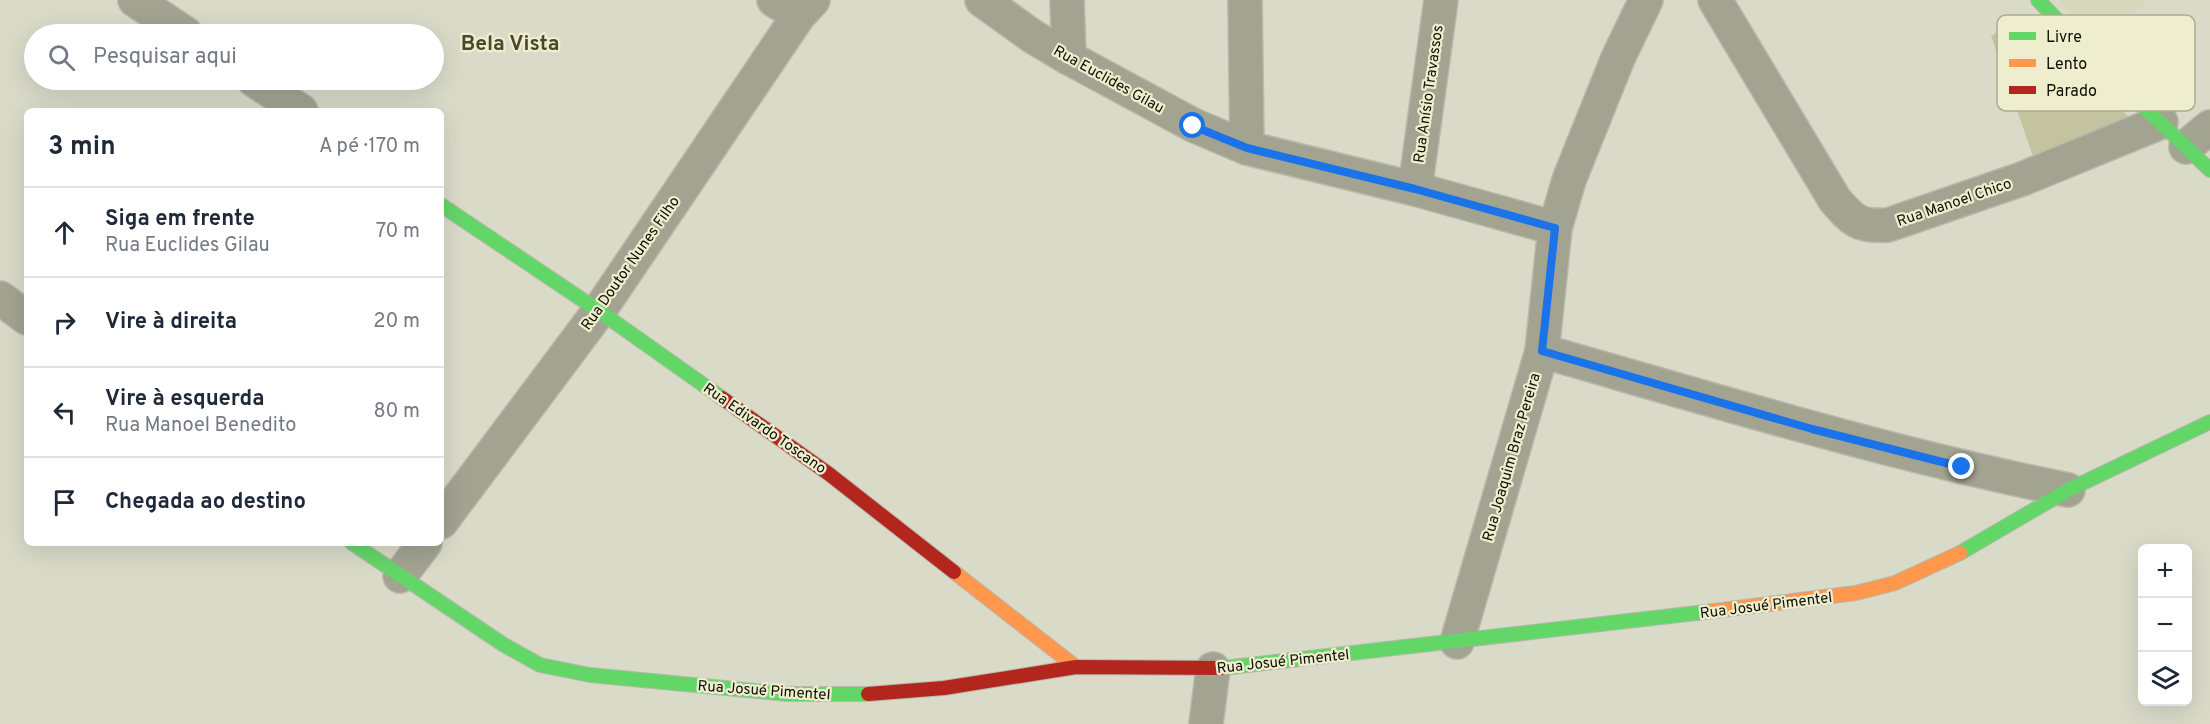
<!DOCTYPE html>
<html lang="pt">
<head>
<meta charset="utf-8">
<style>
  body { margin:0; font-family:Overpass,sans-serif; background:#f2f2f3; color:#1f2937 }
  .controls { position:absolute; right:18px; bottom:18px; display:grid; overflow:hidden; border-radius:9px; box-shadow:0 6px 24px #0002 }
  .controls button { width:54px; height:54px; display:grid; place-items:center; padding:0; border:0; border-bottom:2px solid #e0e1e3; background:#fff; color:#1f2937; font:30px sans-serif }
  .stop { position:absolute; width:18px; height:18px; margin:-14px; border:4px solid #1a73e8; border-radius:50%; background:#fff }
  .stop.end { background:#1a73e8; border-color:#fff; box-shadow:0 2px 6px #0008 }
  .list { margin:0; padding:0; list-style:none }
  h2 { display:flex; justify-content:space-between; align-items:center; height:78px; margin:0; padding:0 24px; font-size:26px }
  h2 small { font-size:20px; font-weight:400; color:#747a83 }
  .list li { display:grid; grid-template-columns:39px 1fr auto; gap:18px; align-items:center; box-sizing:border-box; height:90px; padding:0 24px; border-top:2px solid #e0e1e3 }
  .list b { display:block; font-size:22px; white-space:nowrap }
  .list p { margin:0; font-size:20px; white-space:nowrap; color:#747a83 }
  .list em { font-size:20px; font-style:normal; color:#747a83 }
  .icon { flex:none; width:33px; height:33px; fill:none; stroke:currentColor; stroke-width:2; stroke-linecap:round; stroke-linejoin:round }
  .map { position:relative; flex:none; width:2210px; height:724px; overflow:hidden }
  .search { position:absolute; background:#fff; box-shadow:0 6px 24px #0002; left:24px; top:24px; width:420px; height:66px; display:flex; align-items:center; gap:15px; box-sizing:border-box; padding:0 21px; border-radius:33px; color:#747a83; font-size:22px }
  .panel { position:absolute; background:#fff; box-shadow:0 6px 24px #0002; left:24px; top:108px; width:420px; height:438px; border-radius:9px }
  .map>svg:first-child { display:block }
</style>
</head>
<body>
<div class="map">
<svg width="2210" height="724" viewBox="0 0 2210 724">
  <rect width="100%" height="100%" fill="#dadac9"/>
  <!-- built -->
  <polygon fill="#d7d7bb" points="2059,0 2148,0 2099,47"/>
  <!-- green -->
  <polygon fill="#c3c3a0" points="2023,16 2130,118 2033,156 1991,36"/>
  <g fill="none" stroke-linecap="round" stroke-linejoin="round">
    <!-- street casing -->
    <g stroke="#b8b8ab" stroke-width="36">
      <g id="street">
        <polyline points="135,0 186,34"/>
        <polyline points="774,0 799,15"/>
        <polyline points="982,0 1032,36 1069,58 1193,125 1247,148 1415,189 1555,228"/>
        <polyline points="1067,0 1069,58"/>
        <polyline points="1245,0 1247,148"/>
        <path d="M1715 0 1835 200C1853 221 1859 227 1888 225L2022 179 2161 122"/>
        <polyline points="254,80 301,111"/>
        <polyline points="2186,147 2210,127"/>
        <polyline points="1415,189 1441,0"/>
        <polyline points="0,298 27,318"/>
        <path d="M1542 351C1716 401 1890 454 2068 490"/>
        <polyline points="441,522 599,311 799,15 813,0"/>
        <polyline points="400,576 425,543"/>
        <polyline points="1457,642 1542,351 1555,228 1569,180 1618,58 1646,0"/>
        <polyline points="1206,724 1213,669"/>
      </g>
    </g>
    <!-- fast casing -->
    <g stroke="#b8b8ab" stroke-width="16">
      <g id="fast">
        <polyline points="2038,0 2104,69 2210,170"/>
        <polyline points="441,205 599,311 722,398"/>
        <polyline points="352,543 504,645 540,665 590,675 788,694 868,694"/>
        <polyline points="1960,553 2068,490 2210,422"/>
        <polyline points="1223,668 1714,611"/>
      </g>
    </g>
    <!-- slow casing -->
    <g stroke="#b8b8ab" stroke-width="16">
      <g id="slow">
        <polyline points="954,572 1076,667"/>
        <polyline points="1714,611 1856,593 1895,583 1960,553"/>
      </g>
    </g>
    <!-- jam casing -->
    <g stroke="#b8b8ab" stroke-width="16">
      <g id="jam">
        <polyline points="722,398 829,474 954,572"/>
        <polyline points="868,694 944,688 1076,667 1223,668"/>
      </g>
    </g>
    <!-- street -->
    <use href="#street" stroke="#a3a392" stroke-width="33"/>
    <!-- fast -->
    <use href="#fast" stroke="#63d668" stroke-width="14"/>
    <!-- slow -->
    <use href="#slow" stroke="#ff974d" stroke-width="14"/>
    <!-- jam -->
    <use href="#jam" stroke="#b3261e" stroke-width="14"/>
  </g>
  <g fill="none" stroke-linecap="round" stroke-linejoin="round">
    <!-- route -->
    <polyline stroke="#1a73e8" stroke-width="8" points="1193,126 1247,148 1415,189 1555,228 1542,351 1812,429 1962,467"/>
  </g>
  <g text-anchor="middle" stroke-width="4.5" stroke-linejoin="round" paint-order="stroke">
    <!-- street labels -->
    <g font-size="15" fill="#0e0e04" stroke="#eeeecf">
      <text transform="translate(1109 79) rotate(29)" y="5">Rua Euclides Gilau</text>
      <text transform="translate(1428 94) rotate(-82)" y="5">Rua Anísio Travassos</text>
      <text transform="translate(1954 202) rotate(-19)" y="5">Rua Manoel Chico</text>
      <text transform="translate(630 263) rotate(-55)" y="5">Rua Doutor Nunes Filho</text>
      <text transform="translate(765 428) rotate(35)" y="5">Rua Edivardo Toscano</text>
      <text transform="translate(1511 457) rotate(-74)" y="5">Rua Joaquim Braz Pereira</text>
      <text transform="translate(1766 605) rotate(-7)" y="5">Rua Josué Pimentel</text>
      <text transform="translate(1283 661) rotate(-6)" y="5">Rua Josué Pimentel</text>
      <text transform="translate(764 690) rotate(4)" y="5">Rua Josué Pimentel</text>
    </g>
    <!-- district labels -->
    <g font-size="21" font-weight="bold" fill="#48482d" stroke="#eeeecf">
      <text x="510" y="50">Bela Vista</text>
    </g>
  </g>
  <!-- legend -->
  <rect x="1997" y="15" width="198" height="96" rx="9" fill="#eeeecf" stroke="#abab92" stroke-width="1.5"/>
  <rect x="2009" y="32" width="27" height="8" fill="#63d668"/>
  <rect x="2009" y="59" width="27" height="8" fill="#ff974d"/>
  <rect x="2009" y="86" width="27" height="8" fill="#b3261e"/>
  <g font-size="16" fill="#0e0e04">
    <text x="2046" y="42">Livre</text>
    <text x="2046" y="69">Lento</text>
    <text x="2046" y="96">Parado</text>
  </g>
</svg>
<div class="controls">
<button>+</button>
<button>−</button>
<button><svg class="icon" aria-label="layers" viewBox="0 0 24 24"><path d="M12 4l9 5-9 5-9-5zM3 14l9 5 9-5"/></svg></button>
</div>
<div class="stop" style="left:1193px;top:126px"></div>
<div class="stop end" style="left:1962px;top:467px"></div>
<div class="search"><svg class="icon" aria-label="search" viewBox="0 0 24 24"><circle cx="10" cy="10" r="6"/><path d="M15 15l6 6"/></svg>Pesquisar aqui</div>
<section class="panel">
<h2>3 min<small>A pé · 170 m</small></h2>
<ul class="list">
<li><svg class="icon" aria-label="ahead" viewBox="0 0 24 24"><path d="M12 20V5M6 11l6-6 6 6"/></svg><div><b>Siga em frente</b><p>Rua Euclides Gilau</p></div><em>70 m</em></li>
<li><svg class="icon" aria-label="right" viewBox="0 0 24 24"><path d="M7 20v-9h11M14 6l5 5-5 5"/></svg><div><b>Vire à direita</b></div><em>20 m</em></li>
<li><svg class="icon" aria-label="left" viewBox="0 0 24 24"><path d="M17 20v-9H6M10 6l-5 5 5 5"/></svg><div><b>Vire à esquerda</b><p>Rua Manoel Benedito</p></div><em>80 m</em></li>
<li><svg class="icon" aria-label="arrive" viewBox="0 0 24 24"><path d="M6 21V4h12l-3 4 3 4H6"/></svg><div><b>Chegada ao destino</b></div></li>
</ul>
</section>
</div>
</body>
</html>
